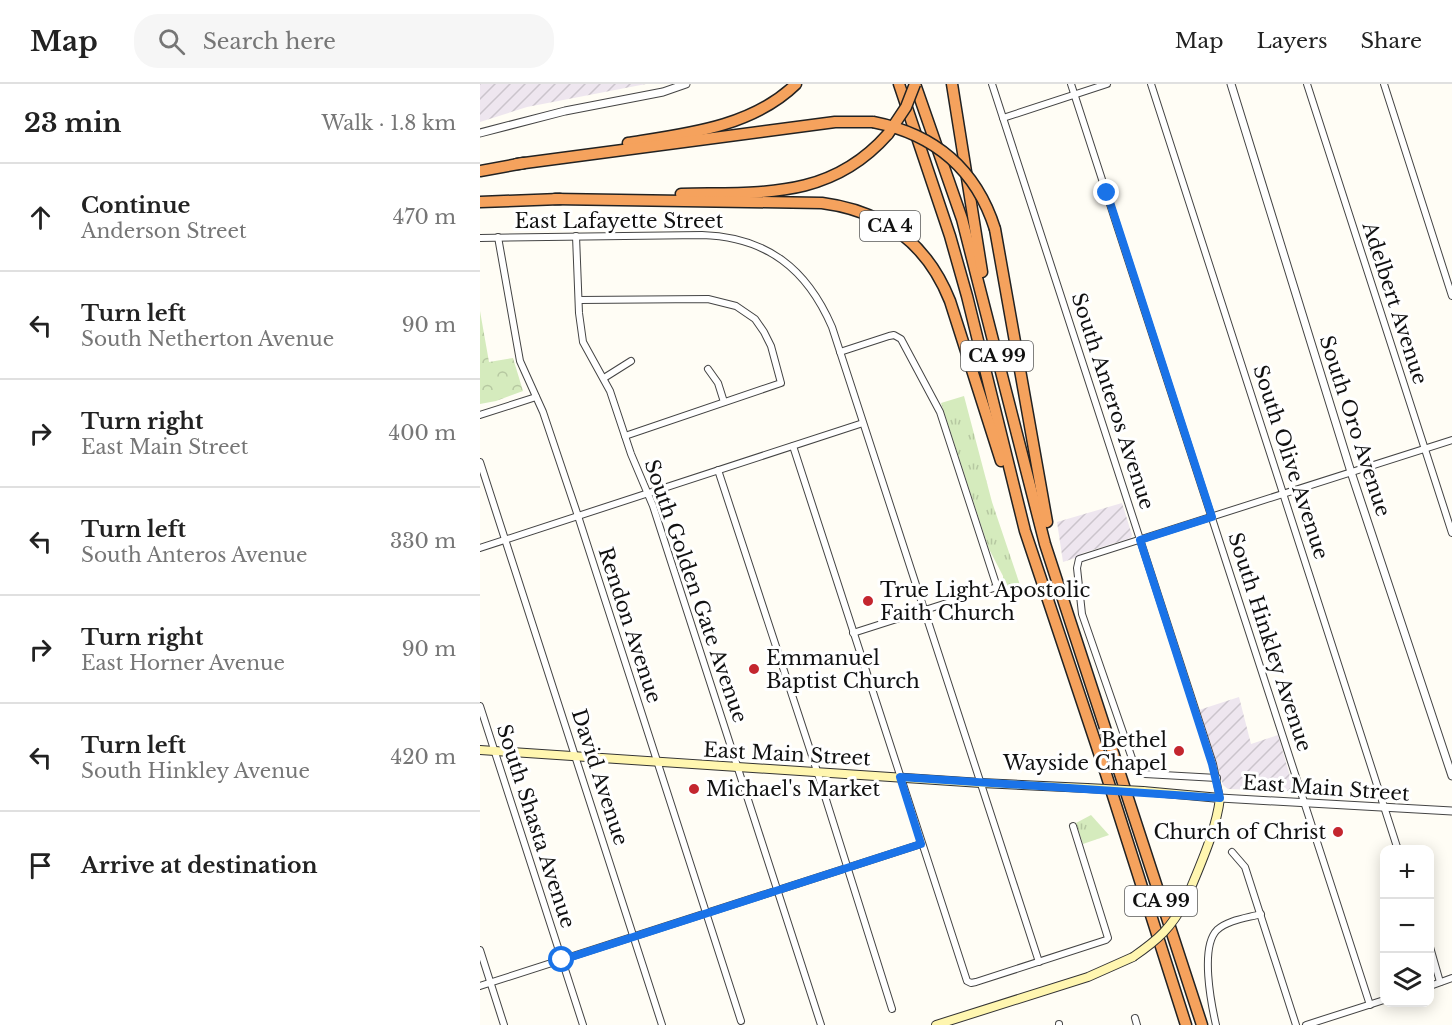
<!DOCTYPE html>
<html lang="en">
<head>
<meta charset="utf-8">
<style>
  body { margin:0; font-family:"Libre Baskerville",serif; background:#f6f6f6; color:#222 }
  .controls { position:absolute; right:18px; bottom:18px; display:grid; overflow:hidden; border-radius:12px; box-shadow:0 3px 15px #0003 }
  .controls button { width:54px; height:54px; display:grid; place-items:center; padding:0; border:0; border-bottom:2px solid #e0e0e0; background:#fff; color:#222; font:30px sans-serif }
  .stop { position:absolute; width:18px; height:18px; margin:-14px; border:4px solid #1a73e8; border-radius:50%; background:#fff }
  .stop.end { background:#1a73e8; border-color:#fff; box-shadow:0 2px 6px #0008 }
  .list { margin:0; padding:0; list-style:none }
  h2 { display:flex; justify-content:space-between; align-items:center; height:78px; margin:0; padding:0 24px; font-size:26px }
  h2 small { font-size:20px; font-weight:400; color:#767676 }
  .list li { display:grid; grid-template-columns:39px 1fr auto; gap:18px; align-items:center; box-sizing:border-box; height:108px; padding:0 24px; border-top:2px solid #e0e0e0 }
  .list b { display:block; font-size:22px; white-space:nowrap }
  .list p { margin:0; font-size:20px; white-space:nowrap; color:#767676 }
  .list em { font-size:20px; font-style:normal; color:#767676 }
  .icon { flex:none; width:33px; height:33px; fill:none; stroke:currentColor; stroke-width:2; stroke-linecap:round; stroke-linejoin:round }
  .map { position:relative; flex:none; width:972px; height:941px; overflow:hidden }
  header { display:flex; align-items:center; gap:36px; box-sizing:border-box; height:84px; padding:0 30px; background:#fff; border-bottom:2px solid #e0e0e0 }
  header strong { font-size:28px }
  nav { display:flex; gap:33px; margin-inline-start:auto; font-size:21px }
  .search { width:420px; height:54px; background:#f6f6f6; display:flex; align-items:center; gap:15px; box-sizing:border-box; padding:0 21px; border-radius:24px; color:#767676; font-size:22px }
  main { display:flex }
  aside { flex:1; background:#fff }
  .map>svg:first-child { display:block }
</style>
</head>
<body>
<header>
<strong>Map</strong>
<div class="search"><svg class="icon" aria-label="search" viewBox="0 0 24 24"><circle cx="10" cy="10" r="6"/><path d="M15 15l6 6"/></svg>Search here</div>
<nav><a>Map</a><a>Layers</a><a>Share</a></nav>
</header>
<main>
<aside>
<h2>23 min<small>Walk · 1.8 km</small></h2>
<ul class="list">
<li><svg class="icon" aria-label="ahead" viewBox="0 0 24 24"><path d="M12 20V5M6 11l6-6 6 6"/></svg><div><b>Continue</b><p>Anderson Street</p></div><em>470 m</em></li>
<li><svg class="icon" aria-label="left" viewBox="0 0 24 24"><path d="M17 20v-9H6M10 6l-5 5 5 5"/></svg><div><b>Turn left</b><p>South Netherton Avenue</p></div><em>90 m</em></li>
<li><svg class="icon" aria-label="right" viewBox="0 0 24 24"><path d="M7 20v-9h11M14 6l5 5-5 5"/></svg><div><b>Turn right</b><p>East Main Street</p></div><em>400 m</em></li>
<li><svg class="icon" aria-label="left" viewBox="0 0 24 24"><path d="M17 20v-9H6M10 6l-5 5 5 5"/></svg><div><b>Turn left</b><p>South Anteros Avenue</p></div><em>330 m</em></li>
<li><svg class="icon" aria-label="right" viewBox="0 0 24 24"><path d="M7 20v-9h11M14 6l5 5-5 5"/></svg><div><b>Turn right</b><p>East Horner Avenue</p></div><em>90 m</em></li>
<li><svg class="icon" aria-label="left" viewBox="0 0 24 24"><path d="M17 20v-9H6M10 6l-5 5 5 5"/></svg><div><b>Turn left</b><p>South Hinkley Avenue</p></div><em>420 m</em></li>
<li><svg class="icon" aria-label="arrive" viewBox="0 0 24 24"><path d="M6 21V4h12l-3 4 3 4H6"/></svg><div><b>Arrive at destination</b></div></li>
</ul>
</aside>
<div class="map">
<svg width="972" height="941" viewBox="0 0 972 941">
  <defs>
    <pattern id="industrial-furrows" width="10" height="10" patternUnits="userSpaceOnUse" patternTransform="scale(1.5)"><rect width="10" height="10" fill="#eee6ef"/><path d="M-1 1l2-2M0 10L10 0M9 11l2-2" fill="none" stroke="#cbc4cc"/></pattern>
    <pattern id="grass-tufts" width="24" height="20" patternUnits="userSpaceOnUse" patternTransform="scale(1.5)"><rect width="24" height="20" fill="#d5ebbd"/><path d="M3 7l-1-3M5 7V3M7 7l1-3M15 17l-1-3M17 17v-4M19 17l1-3" fill="none" stroke="#b6c8a1"/></pattern>
    <pattern id="park-crowns" width="20" height="18" patternUnits="userSpaceOnUse" patternTransform="scale(1.5)"><rect width="20" height="18" fill="#d5ebbd"/><path d="M2 6a3 3 0 1 1 6 0M12 15a3 3 0 1 1 6 0" fill="none" stroke="#b6c8a1"/></pattern>
  </defs>
  <rect width="100%" height="100%" fill="#fffdf5"/>
  <!-- industrial -->
  <g fill="url(#industrial-furrows)">
    <polygon points="0,0 166,0 47,23 0,38"/>
    <polygon points="642,419 652,451 651,454 603,469 595,474 583,478 577,438"/>
    <polygon points="759,613 771,660 798,651 812,699 810,707 748,705 743,701 719,626"/>
  </g>
  <!-- grass -->
  <g fill="url(#grass-tufts)">
    <polygon points="484,312 512,418 540,501 520,508 523,499 523,492 509,465 461,319"/>
    <polygon points="611,731 629,751 603,760 596,739"/>
  </g>
  <!-- park -->
  <polygon fill="url(#park-crowns)" points="0,227 9,278 33,274 43,307 16,317 0,320"/>
  <g fill="none" stroke-linecap="round" stroke-linejoin="round">
    <!-- minor casing -->
    <g stroke="#444" stroke-width="8">
      <g id="minor">
        <polyline points="512,0 733,680 740,714"/>
        <polyline points="591,0 890,921"/>
        <polyline points="671,0 918,766"/>
        <polyline points="827,0 972,449"/>
        <polyline points="904,0 972,212"/>
        <polyline points="523,34 627,0"/>
        <polyline points="96,152 99,229 103,258 130,307 151,370 173,422 341,941"/>
        <polyline points="18,153 40,277 63,328 98,432 261,937"/>
        <path d="M0 154 222 151C287 153 327 185 352 243L559 878"/>
        <polyline points="99,216 228,215 256,222 275,235 284,248 291,262 301,299 145,352"/>
        <polyline points="360,268 409,252 414,251 421,255 460,328 517,503 373,549"/>
        <polyline points="228,285 238,299 244,318"/>
        <polyline points="124,294 151,277"/>
        <polyline points="0,331 56,313"/>
        <polyline points="313,362 487,897 491,899 496,898 626,856 628,854 593,742"/>
        <polyline points="0,378 182,941"/>
        <polyline points="238,386 337,687 412,925"/>
        <polyline points="0,464 383,339"/>
        <polyline points="0,622 103,941"/>
        <polyline points="737,694 665,690 658,687 655,683 602,530 597,484 599,475 972,356"/>
        <polyline points="752,768 765,783 816,941"/>
        <polyline points="950,863 960,898"/>
        <polyline points="0,866 24,941"/>
        <polyline points="0,902 441,760"/>
        <polyline points="950,902 972,894"/>
        <polyline points="655,934 657,941"/>
        <polyline points="579,940 579,941"/>
        <path d="M736 941C731 919 720 863 737 846 748 836 767 834 781 830"/>
        <polyline points="826,941 904,916"/>
      </g>
    </g>
    <!-- tertiary casing -->
    <g stroke="#444" stroke-width="9">
      <g id="tertiary">
        <polyline points="751,0 871,388 972,692"/>
        <polyline points="0,49 85,27 183,8 206,0"/>
        <polyline points="740,714 972,727"/>
      </g>
    </g>
    <!-- secondary casing -->
    <g stroke="#333" stroke-width="10">
      <g id="secondary">
        <polyline points="0,666 501,699 607,704"/>
        <path d="M663 707 740 714C736 748 719 783 706 816"/>
        <polyline points="456,941 608,893 653,873"/>
      </g>
    </g>
    <!-- motorway casing -->
    <g stroke="#222" stroke-width="13">
      <g id="motorway">
        <polyline points="419,0 470,152 487,212 545,447 626,690 706,941"/>
        <polyline points="435,0 482,135 565,460 722,941"/>
        <polyline points="472,0 502,188"/>
        <path d="M148 59C206 50 272 43 316 0"/>
        <polyline points="37,80 355,38 393,38"/>
        <polyline points="0,87 44,79"/>
        <path d="M201 110C281 108 350 116 408 50"/>
        <path d="M75 115 342 119C403 127 447 159 470 217L521 377"/>
        <polyline points="0,118 80,115"/>
        <polyline points="515,145 567,438"/>
      </g>
    </g>
    <!-- minor -->
    <use href="#minor" stroke="#fff" stroke-width="6"/>
    <!-- tertiary -->
    <use href="#tertiary" stroke="#fff" stroke-width="7"/>
    <!-- secondary -->
    <use href="#secondary" stroke="#fff6b0" stroke-width="8"/>
    <!-- motorway -->
    <use href="#motorway" stroke="#f5a25d" stroke-width="10"/>
    <!-- secondary-bridge casing -->
    <g stroke="#333" stroke-width="10" stroke-linecap="butt">
      <g id="secondary-bridge">
        <polyline points="607,704 663,707"/>
        <path d="M653 873C679 855 691 844 706 816"/>
      </g>
    </g>
    <!-- motorway-bridge casing -->
    <g stroke="#222" stroke-width="13" stroke-linecap="butt">
      <g id="motorway-bridge">
        <path d="M393 38C454 50 496 85 515 145"/>
        <polyline points="408,50 426,23 435,0"/>
      </g>
    </g>
    <!-- secondary-bridge -->
    <use href="#secondary-bridge" stroke="#fff6b0" stroke-width="8"/>
    <!-- motorway-bridge -->
    <use href="#motorway-bridge" stroke="#f5a25d" stroke-width="10"/>
  </g>
  <g fill="none" stroke-linecap="round" stroke-linejoin="round">
    <!-- route -->
    <polyline stroke="#1a73e8" stroke-width="8" points="82,876 441,760 420,693 740,714 732,680 660,456 732,433 627,109"/>
  </g>
  <!-- markers -->
  <g fill="#c4262e" stroke="#fff" stroke-width="2">
    <circle cx="388" cy="517" r="6"/>
    <circle cx="274" cy="585" r="6"/>
    <circle cx="699" cy="667" r="6"/>
    <circle cx="214" cy="705" r="6"/>
    <circle cx="858" cy="748" r="6"/>
  </g>
  <g text-anchor="middle" stroke-width="6" stroke-linejoin="round" paint-order="stroke">
    <!-- shield labels -->
    <g fill="#fff" stroke="#585858" stroke-width="1.5">
      <rect x="380" y="127" width="60" height="30" rx="4.5"/>
      <rect x="481" y="257" width="72" height="30" rx="4.5"/>
      <rect x="645" y="802" width="72" height="30" rx="4.5"/>
    </g>
    <g font-size="18" font-weight="bold" fill="#111">
      <text x="410" y="148">CA 4</text>
      <text x="517" y="278">CA 99</text>
      <text x="681" y="823">CA 99</text>
    </g>
    <!-- street labels -->
    <g font-size="20" fill="#111" stroke="#fff">
      <text x="139" y="144">East Lafayette Street</text>
      <text transform="translate(915 219) rotate(72)" y="7">Adelbert Avenue</text>
      <text transform="translate(633 317) rotate(72)" y="7">South Anteros Avenue</text>
      <text transform="translate(875 342) rotate(72)" y="7">South Oro Avenue</text>
      <text transform="translate(811 378) rotate(72)" y="7">South Olive Avenue</text>
      <text transform="translate(216 507) rotate(71)" y="7">South Golden Gate Avenue</text>
      <text transform="translate(150 541) rotate(72)" y="7">Rendon Avenue</text>
      <text transform="translate(790 558) rotate(72)" y="7">South Hinkley Avenue</text>
      <text transform="translate(307 670) rotate(3)" y="7">East Main Street</text>
      <text transform="translate(120 693) rotate(72)" y="7">David Avenue</text>
      <text transform="translate(846 704) rotate(4)" y="7">East Main Street</text>
      <text transform="translate(56 742) rotate(72)" y="7">South Shasta Avenue</text>
    </g>
    <!-- poi labels -->
    <g font-size="20" fill="#111" stroke="#fff" text-anchor="start">
      <text x="400" y="513">True Light Apostolic<tspan x="400" dy="23">Faith Church</tspan></text>
      <text x="286" y="581">Emmanuel<tspan x="286" dy="23">Baptist Church</tspan></text>
      <text x="687" y="663" text-anchor="end">Bethel<tspan x="687" dy="23">Wayside Chapel</tspan></text>
      <text x="226" y="712">Michael's Market</text>
      <text x="846" y="755" text-anchor="end">Church of Christ</text>
    </g>
  </g>
</svg>
<div class="controls">
<button>+</button>
<button>−</button>
<button><svg class="icon" aria-label="layers" viewBox="0 0 24 24"><path d="M12 4l9 5-9 5-9-5zM3 14l9 5 9-5"/></svg></button>
</div>
<div class="stop" style="left:82px;top:876px"></div>
<div class="stop end" style="left:627px;top:109px"></div>
</div>
</main>
</body>
</html>
